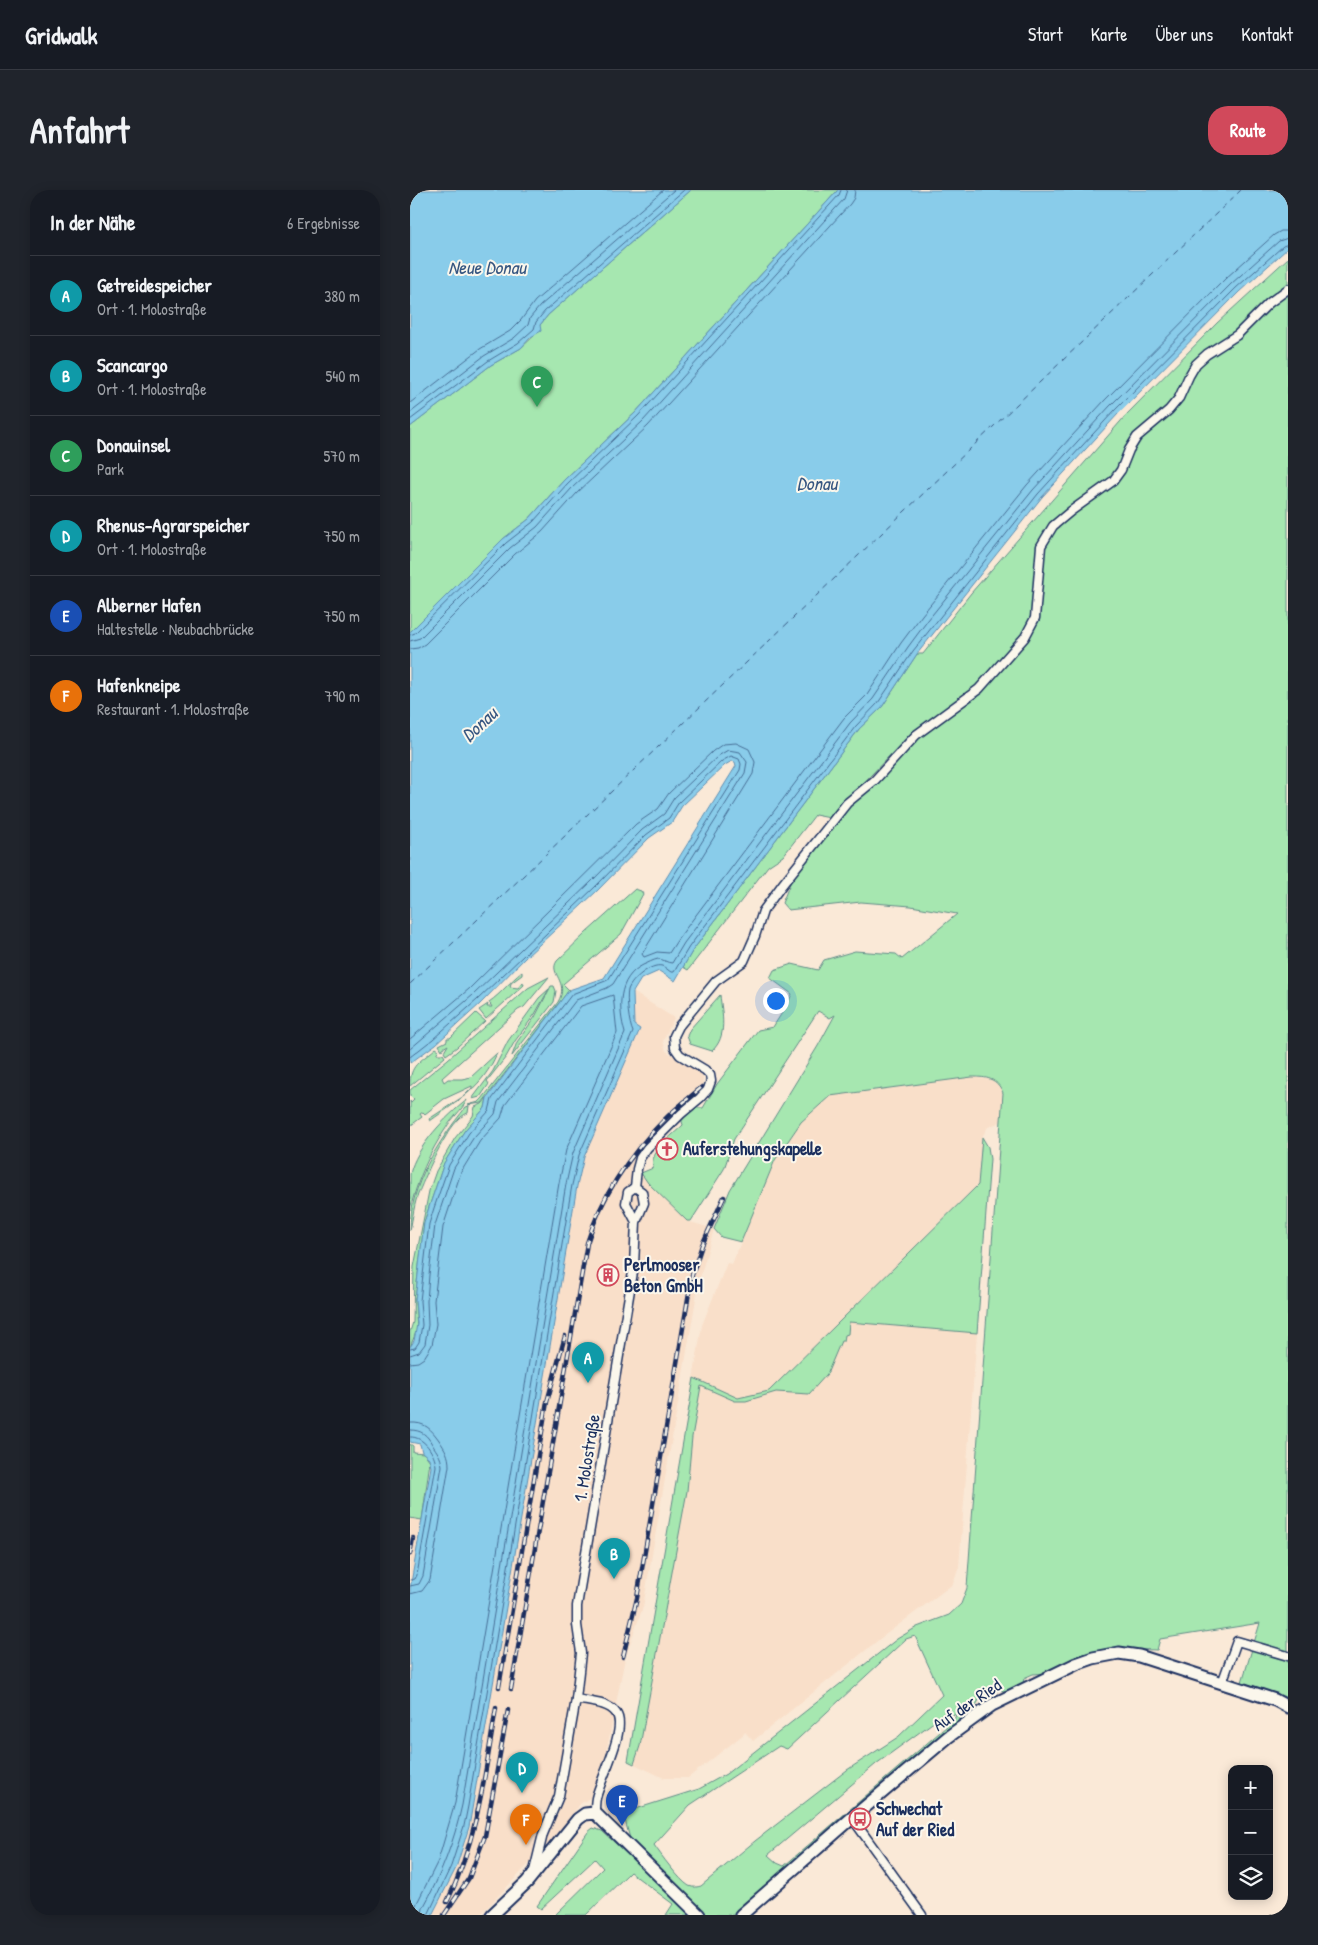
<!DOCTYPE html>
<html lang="de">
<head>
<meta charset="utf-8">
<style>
  body { margin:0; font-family:"Patrick Hand",sans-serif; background:#20242c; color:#f1f3f6 }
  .controls { position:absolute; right:15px; bottom:15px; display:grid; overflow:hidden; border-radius:10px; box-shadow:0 2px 12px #0003 }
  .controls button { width:45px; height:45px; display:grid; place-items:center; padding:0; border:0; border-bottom:1px solid #363941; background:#171b24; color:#f1f3f6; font:25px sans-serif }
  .you { position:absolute; left:365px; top:810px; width:18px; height:18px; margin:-12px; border:4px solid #fff; border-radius:50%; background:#1a73e8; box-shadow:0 0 0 8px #1a73e833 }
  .badge { display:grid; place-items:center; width:32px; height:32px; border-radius:50%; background:#d1495b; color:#fff; font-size:16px; font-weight:700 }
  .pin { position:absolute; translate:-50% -41px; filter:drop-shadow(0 1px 2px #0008) }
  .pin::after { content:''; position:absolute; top:26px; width:18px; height:15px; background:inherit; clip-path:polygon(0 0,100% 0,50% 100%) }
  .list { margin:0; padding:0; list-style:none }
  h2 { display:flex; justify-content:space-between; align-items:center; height:65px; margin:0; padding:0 20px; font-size:21px }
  h2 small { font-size:16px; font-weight:400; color:#9ea1a6 }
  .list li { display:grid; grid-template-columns:32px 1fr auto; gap:15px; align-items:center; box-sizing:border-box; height:80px; padding:0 20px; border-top:1px solid #363941 }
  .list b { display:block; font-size:19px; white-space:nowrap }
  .list p { margin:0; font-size:16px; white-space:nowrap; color:#9ea1a6 }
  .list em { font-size:16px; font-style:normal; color:#9ea1a6 }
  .icon { flex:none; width:28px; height:28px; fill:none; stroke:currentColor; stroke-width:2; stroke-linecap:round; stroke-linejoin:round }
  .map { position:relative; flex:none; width:878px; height:1725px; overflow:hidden; border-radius:20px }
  header { display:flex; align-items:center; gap:30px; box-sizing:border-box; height:70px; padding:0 25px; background:#171b24; border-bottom:1px solid #363941 }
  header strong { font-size:24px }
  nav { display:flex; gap:28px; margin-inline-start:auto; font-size:18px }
  .intro { display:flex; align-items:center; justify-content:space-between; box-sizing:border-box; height:120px; padding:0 30px }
  h1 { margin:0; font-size:35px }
  .button { padding:12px 22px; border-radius:20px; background:#d1495b; color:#fff; font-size:18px; font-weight:700 }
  main { display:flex; gap:30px; padding:0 30px }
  aside { flex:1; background:#171b24; border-radius:20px; box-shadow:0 2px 12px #0003 }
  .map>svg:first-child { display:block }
</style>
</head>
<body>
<header>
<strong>Gridwalk</strong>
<nav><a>Start</a><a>Karte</a><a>Über uns</a><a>Kontakt</a></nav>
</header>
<div class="intro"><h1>Anfahrt</h1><a class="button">Route</a></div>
<main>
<aside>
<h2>In der Nähe<small>6 Ergebnisse</small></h2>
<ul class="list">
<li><span class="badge" style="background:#0f9aa8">A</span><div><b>Getreidespeicher</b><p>Ort · 1. Molostraße</p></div><em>380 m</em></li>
<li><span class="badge" style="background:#0f9aa8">B</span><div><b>Scancargo</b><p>Ort · 1. Molostraße</p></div><em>540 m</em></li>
<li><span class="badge" style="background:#2e9e5b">C</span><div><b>Donauinsel</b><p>Park</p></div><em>570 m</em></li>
<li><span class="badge" style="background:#0f9aa8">D</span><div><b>Rhenus-Agrarspeicher</b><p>Ort · 1. Molostraße</p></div><em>750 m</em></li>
<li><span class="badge" style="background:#1a4fb4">E</span><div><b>Alberner Hafen</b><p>Haltestelle · Neubachbrücke</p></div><em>750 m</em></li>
<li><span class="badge" style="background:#e8710a">F</span><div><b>Hafenkneipe</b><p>Restaurant · 1. Molostraße</p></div><em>790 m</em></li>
</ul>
</aside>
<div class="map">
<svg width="878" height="1725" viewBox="0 0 878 1725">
  <rect width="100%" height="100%" fill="#fae9d7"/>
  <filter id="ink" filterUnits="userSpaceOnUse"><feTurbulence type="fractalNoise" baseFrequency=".02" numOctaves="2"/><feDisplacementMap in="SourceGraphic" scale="10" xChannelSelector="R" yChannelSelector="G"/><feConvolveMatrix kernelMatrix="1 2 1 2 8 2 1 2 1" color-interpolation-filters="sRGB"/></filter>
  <g filter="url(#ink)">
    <!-- built -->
    <g fill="#f9dfc9">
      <polygon points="223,802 264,828 253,851 256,861 282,877 291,884 293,889 291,903 228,965 223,976 277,1031 304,1039 289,1091 233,1417 215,1468 195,1569 181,1607 170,1614 142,1650 70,1725 22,1725 46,1678 59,1637 167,996 174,967 230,839 224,835"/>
      <polygon points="562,887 584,890 590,896 593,903 591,932 578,937 572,947 568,995 431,1131 567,1143 549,1377 543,1394 471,1448 343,1551 335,1542 334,1544 278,1588 254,1588 218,1571 253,1373 292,1135 317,1073 322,1074 365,970 391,932 420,906"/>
      <polygon points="0,1328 12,1330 0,1399"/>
    </g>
    <!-- green -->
    <g fill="#a6e7b0" stroke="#608b87" fill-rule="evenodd">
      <polygon points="281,0 428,0 225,223 154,290 119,329 93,349 0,449 0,237 81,175 111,158 127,143 130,135 138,125"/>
      <path d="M878 68V1508L832 1492 850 1433 750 1449 747 1460 711 1459 637 1483 623 1484 614 1488 613 1494 603 1499 592 1501 590 1499 569 1510 563 1521 325 1725H297L222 1656 213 1623 289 1599 316 1584 487 1449 507 1437 539 1425 551 1414 557 1398 593 903C587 888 577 887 562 887L420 906 391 932 365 970 331 1052 311 1047 304 1039 320 1000 408 856 425 825 420 828 408 821 324 949 314 979 281 1031H277L238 993 231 983 243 978C239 961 262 946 273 935L271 928C278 920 283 917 293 918L307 894 348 840 363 837 377 815 382 804 360 788 364 780 382 774 408 780 414 770 445 761 486 764 492 769 547 724 501 716 451 712 378 720 372 713 383 686 438 614 525 528 503 541 420 628 405 625 373 666 358 676 278 780 273 777 283 760 449 539 472 517 507 464H513L561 403 717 224 807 133ZM505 1446 532 1505 488 1547 437 1580 345 1651 291 1696C287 1697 284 1698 279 1696 269 1690 251 1665 244 1655L280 1615 369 1556 377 1559 496 1449ZM536 1523 546 1525 544 1530 374 1676 367 1673 358 1665 466 1574Z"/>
      <path d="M225 699 231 701 233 704 211 744 153 794 159 800 72 913 58 915 69 912 72 909 148 812C160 791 138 784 147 771L176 743Z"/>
      <path d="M112 782V785L101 793 100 797 108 798 113 792 114 795 76 829 69 820 78 814 77 817H82L79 812C92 803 100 791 112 782Z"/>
      <path d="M139 787 114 817 108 820 32 888 34 892 38 889H53L61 887 87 863C73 897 49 910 20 931L19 929 54 906 62 898V896L34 909 15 924 13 922 10 924 12 927 0 936V911L1 913 4 910 0 906V900L38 869 118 798Z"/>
      <polygon points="141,796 144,796 146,801 144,812 102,866 107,852 125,827"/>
      <polygon points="139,799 125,824 105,851 96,867 77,891 79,894 70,907 62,909 83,881 98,851 129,808"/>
      <path d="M310 805C312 824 318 846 302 861L280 854 277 846 280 839Z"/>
      <polygon points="66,823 75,831 47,857 36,865 34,862 38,855 33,858 32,860 29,855 37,851 37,848 40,848"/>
      <path d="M26 858 29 860 27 862V864H33L35 867 0 896C0 874 9 873 26 858Z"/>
      <polygon points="77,908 75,918 55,940 34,973 19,1017 14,1033 5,1110 7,1140 0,1157 0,1142 3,1132 4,1077 19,1001 26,981 45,948 63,926 65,917 72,914"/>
      <path d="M57 910C52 920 42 928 36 938 19 963 8 989 0 1019 0 1008 0 994 0 984 6 957 36 926 57 910Z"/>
      <path d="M59 916 58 923C40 928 16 984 9 1002 4 1013 3 1028 0 1040 0 994 28 952 56 917Z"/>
      <polygon points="572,947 578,957 580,969 567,1143 439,1132 438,1144 435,1145 434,1151 431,1151 417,1184 399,1204 366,1202 336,1211 325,1211 291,1196 282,1247 277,1301 230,1556 224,1574 218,1571 284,1188 328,1208 359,1201 568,995"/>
      <polygon points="0,1254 3,1256 3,1262 14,1263 20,1271 12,1330 0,1328"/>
      <polygon points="183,1638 192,1641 283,1725 256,1725 263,1714 220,1682 176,1725 145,1725 193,1678 185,1669 131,1719 127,1716 178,1642"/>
    </g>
    <!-- water -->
    <g fill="#89ccea" stroke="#5d8db2">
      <polygon points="4,0 281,0 138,125 130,135 131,141 121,147 111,158 81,175 0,237 0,3"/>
      <polygon points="428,0 878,0 878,58 829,102 708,224 632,307 507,464 472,517 449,539 283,760 265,791 249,781 231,789 223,802 224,835 230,839 174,967 167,996 59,1637 46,1678 22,1725 0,1725 0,1399 21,1277 19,1268 12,1262 10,1254 0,1252 0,1157 4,1151 7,1134 5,1110 8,1084 14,1033 19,1017 34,973 55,940 75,918 77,908 159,800 194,788 326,576 325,572 322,571 315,575 272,616 262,632 239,648 187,701 116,767 70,814 26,854 0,873 0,442 93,349 119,329 154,290 225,223"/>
    </g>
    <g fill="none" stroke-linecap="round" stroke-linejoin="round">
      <!-- shore -->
      <g stroke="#476e96" stroke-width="1">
        <polyline points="0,213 70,159 100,141 111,130 125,111 253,0"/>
        <polyline points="0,223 74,166 104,148 118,135 120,128 130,116 264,0"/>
        <polyline points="0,230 78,171 108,153 124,139 126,132 135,121 274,0"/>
        <polyline points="0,445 5,443 96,353 123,332 157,294 228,226 429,5 431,0"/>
        <polyline points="0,451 10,448 100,358 127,337 162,298 233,231 434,9 437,0"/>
        <polyline points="0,459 8,458 15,454 105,364 132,342 167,303 238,236 440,14 444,8 445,0"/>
        <polyline points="0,849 59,799 226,634 248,619 259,603 303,561 313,554 326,553 339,559 345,572 343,584 232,764 234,767 247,762 259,763 268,749 434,528 457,505 491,453 512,425 617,295 695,210 816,88 864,45 871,41 878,41"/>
        <polyline points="0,859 63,805 181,692 232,640 254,624 264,608 308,566 318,560 330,562 337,572 335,583 203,794 197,798 166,810 88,912 85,924 64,947 44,978 25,1035 19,1085 17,1111 18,1135 15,1154 9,1162 0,1165"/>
        <polyline points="0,867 23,849 67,810 185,697 236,645 259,628 269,612 312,571 321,566 329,569 331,574 330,580 198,790 162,804 82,909 79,921 59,943 39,975 24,1018 19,1034 13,1085 10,1111 12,1135 9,1152 5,1158 0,1159"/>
        <polyline points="0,1173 8,1172 14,1168 22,1155 26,1134 24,1111 33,1037 51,982 70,951 91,928 95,915 171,816 203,805 207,843 156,960 149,993 45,1613 28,1671 6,1715 4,1725"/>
        <path d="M0 1233C15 1232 21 1239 29 1250 35 1259 39 1265 39 1276L20 1390 12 1401 0 1404"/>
        <path d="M0 1240C12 1240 17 1245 22 1254 27 1262 31 1266 32 1276L13 1386 9 1394 0 1396"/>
        <path d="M0 1247C14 1246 25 1264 26 1276L7 1385 5 1389 0 1390"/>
        <path d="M12 1725 13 1718C31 1685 44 1652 52 1615L156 994 163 963 215 843C208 819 207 788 233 775 238 773 243 770 248 769 253 769 257 773 262 773L274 753 440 533 463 509 498 457 518 430 623 300 700 216 821 94 869 51 878 48"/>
        <path d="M18 1725 41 1676 54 1636 58 1616 162 995 169 965 223 842C219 834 216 809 218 800 221 790 241 773 252 776 255 777 259 781 261 782H264L279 757 445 537 468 513 503 461 628 304 705 220 826 98 873 56 878 54"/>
      </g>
      <!-- ferry -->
      <polyline stroke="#365681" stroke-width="1" stroke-dasharray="6 5" stroke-linecap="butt" points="0,794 831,0"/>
      <!-- street casing -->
      <g stroke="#1b2f5e" stroke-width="11">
        <g id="street">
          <polyline points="225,997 227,979 230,968 237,958 271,924 290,908 298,899 301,891 300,885 295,880 270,865 265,858 264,846 269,836 306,791 334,771 345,746 353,721 372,695 437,613 465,590 506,545 569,499 615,447 625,428 631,356 643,336 661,321 703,291 711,280 719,260 727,247 759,220 769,208 779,186 786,174 797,164 827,145 859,113 878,99"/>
          <polyline points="812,1493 827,1451 878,1466"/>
          <path d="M166 1509C178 1512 198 1512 206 1523 218 1538 190 1590 186 1608 185 1613 185 1618 185 1623"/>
          <polyline points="442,1628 512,1725"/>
          <polyline points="124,1681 133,1644 149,1606 166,1509 171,1463 167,1435 167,1416 224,1076 226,1032 234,1013 232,1002 225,997 218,1002 216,1013 226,1032"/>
        </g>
      </g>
      <!-- secondary casing -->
      <g stroke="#1b2f5e" stroke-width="15">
        <g id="secondary">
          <polyline points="82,1725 117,1692 168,1629 175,1624 185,1623 289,1725"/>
          <polyline points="331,1725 442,1628 538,1547 582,1515 666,1474 683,1468 709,1463 729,1466 865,1510 878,1517"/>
        </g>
      </g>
      <!-- street -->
      <use href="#street" stroke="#fbf7ec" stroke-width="8"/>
      <!-- secondary -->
      <use href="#secondary" stroke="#fbf7ec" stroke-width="11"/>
      <!-- rail casing -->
      <g stroke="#1b2f5e" stroke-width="4.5">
        <g id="rail">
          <polyline points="0,1364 3,1348"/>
          <polyline points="213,1467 227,1408 282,1085 292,1055 314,1007"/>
          <polyline points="89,1497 137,1212 155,1146"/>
          <path d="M101 1499 177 1053C192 1005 218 966 254 930 266 918 279 908 292 897"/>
          <path d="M37 1712C67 1651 75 1584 86 1518"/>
          <polyline points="34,1725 59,1688 75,1646 98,1520"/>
        </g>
      </g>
      <!-- rail -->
      <use href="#rail" stroke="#fbf7ec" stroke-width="2.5" stroke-dasharray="8" stroke-linecap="butt"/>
    </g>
  </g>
  <!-- icons -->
  <defs>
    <g id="church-ring" transform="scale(1.125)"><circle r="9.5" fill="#fbf7ec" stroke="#d1495b" stroke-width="1.5"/><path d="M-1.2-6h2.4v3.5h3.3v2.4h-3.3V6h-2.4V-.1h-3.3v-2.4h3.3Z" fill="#d1495b"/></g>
    <g id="building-ring" transform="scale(1.125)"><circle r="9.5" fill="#fbf7ec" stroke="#d1495b" stroke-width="1.5"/><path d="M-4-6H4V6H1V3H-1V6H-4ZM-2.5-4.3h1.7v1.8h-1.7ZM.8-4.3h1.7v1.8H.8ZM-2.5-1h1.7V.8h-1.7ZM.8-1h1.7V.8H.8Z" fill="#d1495b"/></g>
    <g id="bus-ring" transform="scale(1.125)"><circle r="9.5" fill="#fbf7ec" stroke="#d1495b" stroke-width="1.5"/><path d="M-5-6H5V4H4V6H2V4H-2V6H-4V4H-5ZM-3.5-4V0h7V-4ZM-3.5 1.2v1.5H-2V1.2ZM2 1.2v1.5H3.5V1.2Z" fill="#d1495b"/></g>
  </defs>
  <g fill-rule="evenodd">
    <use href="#church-ring" x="257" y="959"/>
    <use href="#building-ring" x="198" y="1085"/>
    <use href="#bus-ring" x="450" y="1629"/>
  </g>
  <g text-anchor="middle" stroke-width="4" stroke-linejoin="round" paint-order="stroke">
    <!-- poi labels -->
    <g font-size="18" font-weight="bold" fill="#1b2f5e" stroke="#fbf7ec" text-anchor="start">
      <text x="273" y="965">Auferstehungskapelle</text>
      <text x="214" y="1081">Perlmooser<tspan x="214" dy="21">Beton GmbH</tspan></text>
      <text x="466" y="1625">Schwechat<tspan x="466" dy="21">Auf der Ried</tspan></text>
    </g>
    <!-- street labels -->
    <g font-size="18" fill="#1b2f5e" stroke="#fbf7ec">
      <text transform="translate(177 1268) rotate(-81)" y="6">1. Molostraße</text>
      <text transform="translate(557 1515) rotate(-34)" y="6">Auf der Ried</text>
    </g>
    <!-- water labels -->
    <g font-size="19" font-style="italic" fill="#365681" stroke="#fbf7ec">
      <text x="77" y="84">Neue Donau</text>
      <text x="407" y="300">Donau</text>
      <text transform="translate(69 534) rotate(-43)" y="7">Donau</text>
    </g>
  </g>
</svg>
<div class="controls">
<button>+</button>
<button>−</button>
<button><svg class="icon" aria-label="layers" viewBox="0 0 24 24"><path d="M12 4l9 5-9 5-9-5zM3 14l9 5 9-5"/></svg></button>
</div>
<div class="you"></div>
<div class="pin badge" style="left:178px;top:1193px;background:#0f9aa8">A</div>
<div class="pin badge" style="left:204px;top:1389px;background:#0f9aa8">B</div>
<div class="pin badge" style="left:127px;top:217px;background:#2e9e5b">C</div>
<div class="pin badge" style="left:112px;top:1603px;background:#0f9aa8">D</div>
<div class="pin badge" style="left:212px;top:1636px;background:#1a4fb4">E</div>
<div class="pin badge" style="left:116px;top:1655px;background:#e8710a">F</div>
</div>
</main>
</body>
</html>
